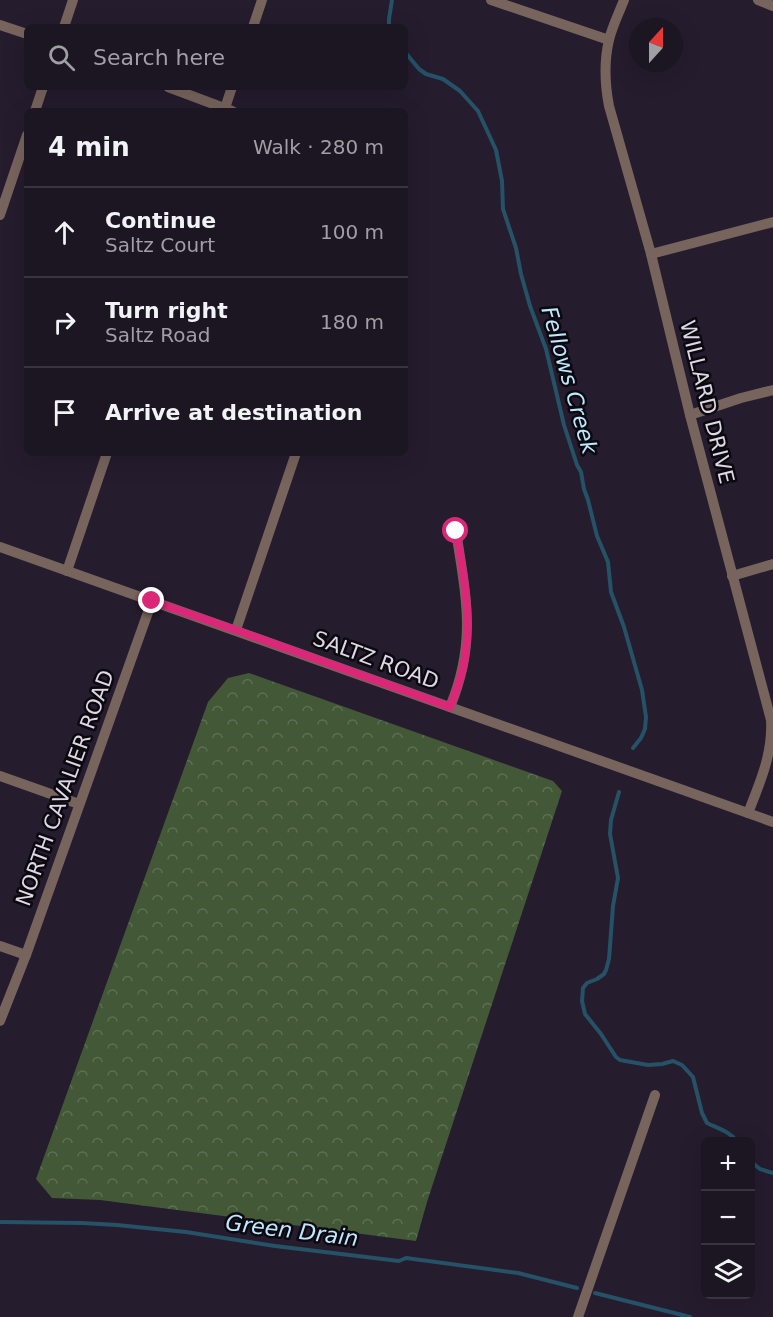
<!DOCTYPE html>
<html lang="en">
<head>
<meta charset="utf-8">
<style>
  body { margin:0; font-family:"DejaVu Sans",sans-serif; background:#251e2a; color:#f1f3f6 }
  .controls { position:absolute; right:18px; bottom:18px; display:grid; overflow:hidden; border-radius:9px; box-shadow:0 6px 24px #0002 }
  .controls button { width:54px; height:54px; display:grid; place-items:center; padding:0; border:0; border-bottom:2px solid #3a3440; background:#1c1522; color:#f1f3f6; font:30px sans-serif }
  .compass { position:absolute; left:629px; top:18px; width:54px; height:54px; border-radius:50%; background:#1c1522; box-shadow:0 6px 24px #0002; rotate:21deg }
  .stop { position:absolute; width:18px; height:18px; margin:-14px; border:4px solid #db2777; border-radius:50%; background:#fff }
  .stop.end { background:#db2777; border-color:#fff; box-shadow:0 2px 6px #0008 }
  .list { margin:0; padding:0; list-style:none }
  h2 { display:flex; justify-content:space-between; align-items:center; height:78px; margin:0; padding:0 24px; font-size:26px }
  h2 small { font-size:20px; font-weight:400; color:#a09fa5 }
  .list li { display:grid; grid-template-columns:39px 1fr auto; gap:18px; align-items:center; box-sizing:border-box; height:90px; padding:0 24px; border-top:2px solid #3a3440 }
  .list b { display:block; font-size:22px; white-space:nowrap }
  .list p { margin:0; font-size:20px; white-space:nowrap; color:#a09fa5 }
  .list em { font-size:20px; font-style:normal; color:#a09fa5 }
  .icon { flex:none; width:33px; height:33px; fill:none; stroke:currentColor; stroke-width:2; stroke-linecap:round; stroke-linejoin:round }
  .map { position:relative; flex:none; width:773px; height:1317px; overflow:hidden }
  .search { position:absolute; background:#1c1522; box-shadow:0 6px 24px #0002; left:24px; top:24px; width:384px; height:66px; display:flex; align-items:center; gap:15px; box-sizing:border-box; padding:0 21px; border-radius:9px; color:#a09fa5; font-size:22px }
  .panel { position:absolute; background:#1c1522; box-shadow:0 6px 24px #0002; left:24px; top:108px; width:384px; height:348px; border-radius:9px }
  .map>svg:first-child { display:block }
</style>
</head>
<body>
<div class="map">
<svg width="773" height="1317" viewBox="0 0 773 1317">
  <defs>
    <pattern id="forest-crowns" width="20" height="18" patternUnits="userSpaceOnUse" patternTransform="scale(1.5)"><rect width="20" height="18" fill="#425837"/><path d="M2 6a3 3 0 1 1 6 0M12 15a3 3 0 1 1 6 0" fill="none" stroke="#5d6f54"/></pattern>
  </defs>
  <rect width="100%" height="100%" fill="#251c2e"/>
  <!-- forest -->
  <polygon fill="url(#forest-crowns)" points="249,673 553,781 562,791 427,1202 416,1241 100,1200 52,1198 36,1179 208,702 228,678"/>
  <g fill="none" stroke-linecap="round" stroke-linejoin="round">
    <!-- stream -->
    <g stroke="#255266" stroke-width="4">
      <polyline points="389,27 389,19 392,0"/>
      <polyline points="405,52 419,69 426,74 443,79 460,91 478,111 496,150 502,181 503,209 516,248 521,274 530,306 546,349 564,425 577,465 581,472 584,489 588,500 597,536 608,562 611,592 624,627 642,690 646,717 645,729 641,738 633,748"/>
      <path d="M619 792 611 820 610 834 618 878 613 906 609 959 606 970 604 974 597 979 587 983 583 988 582 1001 585 1014 601 1034 616 1057 620 1060 648 1065 662 1064 673 1061 682 1065 693 1077 702 1113 707 1123C719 1129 729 1131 738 1142"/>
      <polyline points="750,1161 760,1169 773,1173"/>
      <polyline points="0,1222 82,1223 117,1225 186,1232 275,1246 399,1261 406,1258 518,1273 577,1288"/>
      <polyline points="595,1293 690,1317"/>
    </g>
    <!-- minor -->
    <g stroke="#77645d" stroke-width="10">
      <polyline points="491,0 609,40"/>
      <path d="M624 0C619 13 612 27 609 40 604 61 605 85 609 106L651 254 690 415 771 720C773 753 760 783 748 813"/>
      <polyline points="758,0 773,6"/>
      <polyline points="0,25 27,34"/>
      <polyline points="64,27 73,0"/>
      <polyline points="253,27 262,0"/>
      <polyline points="168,87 232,111"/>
      <polyline points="35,111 43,87"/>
      <polyline points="224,111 232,87"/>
      <polyline points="0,215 27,135"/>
      <polyline points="651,254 773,222"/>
      <polyline points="690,415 741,398 773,390"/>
      <polyline points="0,547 773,822"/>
      <polyline points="67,571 107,453"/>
      <polyline points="732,576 773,564"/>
      <polyline points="236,630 296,453"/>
      <path d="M450 707C477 642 466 597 456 531"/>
      <polyline points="0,776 79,804"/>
      <polyline points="0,946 26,955"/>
      <polyline points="0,1021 26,955 152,601"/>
      <polyline points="578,1317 655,1095"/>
    </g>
  </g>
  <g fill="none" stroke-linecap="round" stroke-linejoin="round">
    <!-- route -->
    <path stroke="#db2777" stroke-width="8" d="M152 601 236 630 450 707C456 691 463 675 465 657 472 615 463 572 456 531"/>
  </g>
  <g text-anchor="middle" stroke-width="5" stroke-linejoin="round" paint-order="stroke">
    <!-- street labels -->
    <g font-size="21" fill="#ddd8e4" stroke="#0c0810">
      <text transform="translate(707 402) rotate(76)" y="7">WILLARD DRIVE</text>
      <text transform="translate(376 660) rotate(20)" y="7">SALTZ ROAD</text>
      <text transform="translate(65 788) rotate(-70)" y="7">NORTH CAVALIER ROAD</text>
    </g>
    <!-- water labels -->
    <g font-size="22" font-style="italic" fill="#bde8fd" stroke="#0c0810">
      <text transform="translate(570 380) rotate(74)" y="8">Fellows Creek</text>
      <text transform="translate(292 1230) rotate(7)" y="8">Green Drain</text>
    </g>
  </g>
</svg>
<div class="controls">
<button>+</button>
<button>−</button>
<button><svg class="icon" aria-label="layers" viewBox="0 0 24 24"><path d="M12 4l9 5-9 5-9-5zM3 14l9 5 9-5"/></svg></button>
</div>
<svg class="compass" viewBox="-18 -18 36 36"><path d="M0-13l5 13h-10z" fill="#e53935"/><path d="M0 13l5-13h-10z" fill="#a09fa5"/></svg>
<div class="stop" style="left:456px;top:531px"></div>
<div class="stop end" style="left:152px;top:601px"></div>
<div class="search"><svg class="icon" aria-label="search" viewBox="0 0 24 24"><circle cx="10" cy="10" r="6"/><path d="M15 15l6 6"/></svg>Search here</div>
<section class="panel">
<h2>4 min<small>Walk · 280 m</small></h2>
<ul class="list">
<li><svg class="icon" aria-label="ahead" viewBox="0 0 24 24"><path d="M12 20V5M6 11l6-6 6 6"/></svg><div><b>Continue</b><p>Saltz Court</p></div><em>100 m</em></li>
<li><svg class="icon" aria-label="right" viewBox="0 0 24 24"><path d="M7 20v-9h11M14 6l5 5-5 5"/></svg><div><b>Turn right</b><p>Saltz Road</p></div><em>180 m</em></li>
<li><svg class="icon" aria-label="arrive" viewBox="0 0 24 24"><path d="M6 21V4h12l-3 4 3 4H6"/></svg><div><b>Arrive at destination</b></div></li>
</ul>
</section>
</div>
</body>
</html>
